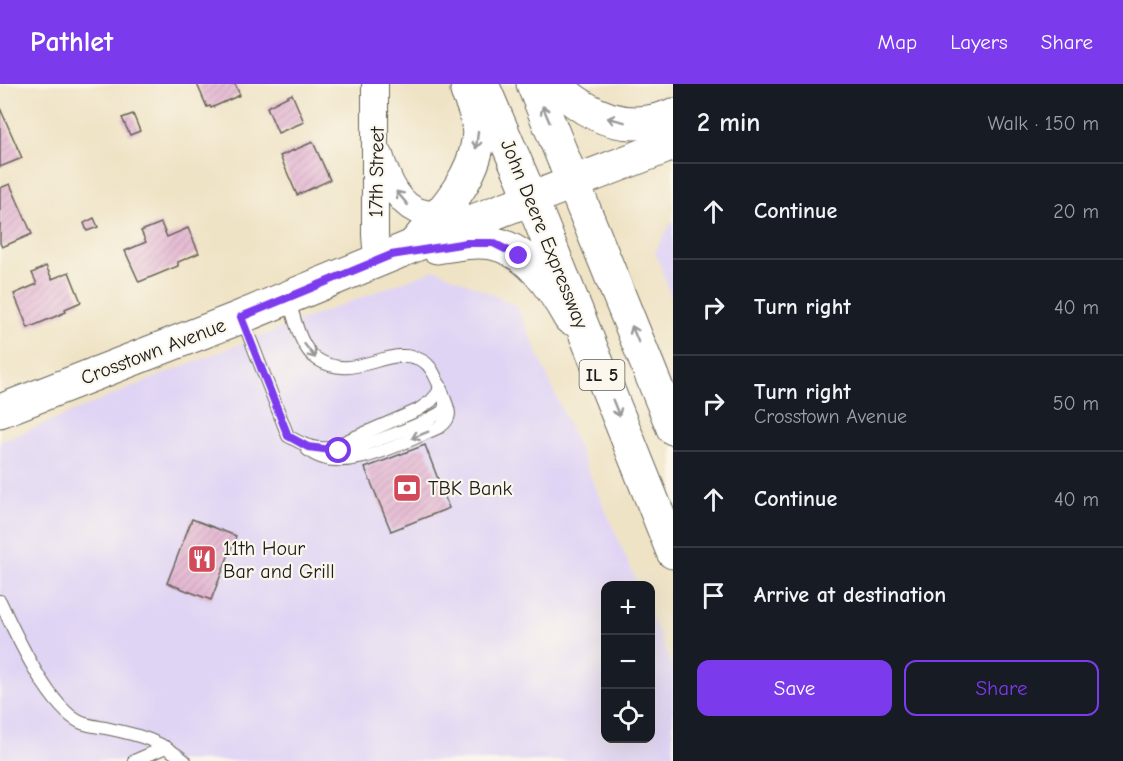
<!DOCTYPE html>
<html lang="en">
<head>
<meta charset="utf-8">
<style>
  body { margin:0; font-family:"Comic Neue",sans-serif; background:#242831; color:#f1f3f6 }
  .controls { position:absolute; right:18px; bottom:18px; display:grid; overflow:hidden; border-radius:12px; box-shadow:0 6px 24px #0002 }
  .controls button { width:54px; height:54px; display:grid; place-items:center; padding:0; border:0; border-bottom:2px solid #363941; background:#171b24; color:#f1f3f6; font:30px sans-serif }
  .stop { position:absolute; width:18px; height:18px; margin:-14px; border:4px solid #7c3aed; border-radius:50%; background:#fff }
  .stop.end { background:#7c3aed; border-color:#fff; box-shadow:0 2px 6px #0008 }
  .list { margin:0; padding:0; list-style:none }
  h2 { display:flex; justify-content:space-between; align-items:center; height:78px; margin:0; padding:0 24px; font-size:26px }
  h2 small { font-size:20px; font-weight:400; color:#9ea1a6 }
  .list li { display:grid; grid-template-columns:39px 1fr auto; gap:18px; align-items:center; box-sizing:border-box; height:96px; padding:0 24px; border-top:2px solid #363941 }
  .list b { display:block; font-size:22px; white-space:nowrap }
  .list p { margin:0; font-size:20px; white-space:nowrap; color:#9ea1a6 }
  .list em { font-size:20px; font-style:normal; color:#9ea1a6 }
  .actions { display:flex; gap:12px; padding:18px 24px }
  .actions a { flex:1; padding:14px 0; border:2px solid #7c3aed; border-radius:12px; text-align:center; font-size:21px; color:#7c3aed }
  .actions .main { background:#7c3aed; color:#fff }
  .icon { flex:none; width:33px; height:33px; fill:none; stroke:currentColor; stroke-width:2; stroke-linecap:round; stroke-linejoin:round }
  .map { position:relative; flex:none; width:673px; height:677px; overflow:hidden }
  header { display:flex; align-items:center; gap:36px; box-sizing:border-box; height:84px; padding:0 30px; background:#7c3aed; color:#fff }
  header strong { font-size:28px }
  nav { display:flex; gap:33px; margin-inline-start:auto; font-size:21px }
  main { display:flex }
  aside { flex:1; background:#171b24 }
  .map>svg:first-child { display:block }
</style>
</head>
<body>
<header>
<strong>Pathlet</strong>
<nav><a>Map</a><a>Layers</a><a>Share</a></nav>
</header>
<main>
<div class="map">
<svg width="673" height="677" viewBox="0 0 673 677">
  <defs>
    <pattern id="building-hatch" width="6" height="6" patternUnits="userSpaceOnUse" patternTransform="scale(1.5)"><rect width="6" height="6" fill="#e2b3d0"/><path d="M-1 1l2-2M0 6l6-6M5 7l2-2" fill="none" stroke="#c199b2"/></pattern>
  </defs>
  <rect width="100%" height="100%" fill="#fbf7ec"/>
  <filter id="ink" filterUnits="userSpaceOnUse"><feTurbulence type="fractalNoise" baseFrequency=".0167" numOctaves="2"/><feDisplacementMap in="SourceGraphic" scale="12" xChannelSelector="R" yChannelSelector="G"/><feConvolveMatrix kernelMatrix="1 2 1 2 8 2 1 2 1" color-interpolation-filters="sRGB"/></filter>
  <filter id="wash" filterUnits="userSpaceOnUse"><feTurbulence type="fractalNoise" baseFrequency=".008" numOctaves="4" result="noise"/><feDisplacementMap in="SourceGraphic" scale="24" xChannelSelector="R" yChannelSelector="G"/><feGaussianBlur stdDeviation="1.35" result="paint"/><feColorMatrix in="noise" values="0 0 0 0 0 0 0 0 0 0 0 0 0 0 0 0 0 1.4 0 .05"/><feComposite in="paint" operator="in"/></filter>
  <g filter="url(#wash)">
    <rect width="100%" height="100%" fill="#efe3c5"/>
    <!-- built -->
    <g fill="#e0d4f4">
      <polygon points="673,136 673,218 655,167"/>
      <polygon points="436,185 517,222 638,501 606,502 606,654 650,654 651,531 673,585 673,677 0,677 0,358 191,279"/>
    </g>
    <g id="blocks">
      <!-- building -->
      <g fill="url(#building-hatch)">
        <polygon points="197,0 235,0 240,11 211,24 210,22 207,23"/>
        <polygon points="292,10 304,38 278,49 267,23"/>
        <polygon points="0,24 22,74 0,83"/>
        <polygon points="133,30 140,47 130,51 122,34"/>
        <polygon points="313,58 330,96 297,111 280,72"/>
        <polygon points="10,100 32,150 2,163 0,159 0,104"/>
        <polygon points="94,134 98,143 87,147 84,139"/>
        <polygon points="161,139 167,153 188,144 199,169 178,178 178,182 139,198 125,167 146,158 141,147"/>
        <polygon points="46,182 52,195 69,188 81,218 65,225 66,228 28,244 14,210 37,200 32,189"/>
        <polygon points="425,361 449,424 391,447 365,384"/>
        <polygon points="192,435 236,452 211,516 167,499"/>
      </g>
    </g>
  </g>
  <g filter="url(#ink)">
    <use href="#blocks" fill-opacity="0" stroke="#666257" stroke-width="1.5"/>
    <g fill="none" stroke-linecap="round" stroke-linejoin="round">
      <!-- lane casing -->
      <g stroke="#666257" stroke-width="14">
        <g id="lane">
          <path d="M288 214C295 234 299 263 317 275 355 300 390 258 423 277 432 282 436 294 440 303 443 310 447 318 444 325 439 335 353 367 339 367 334 367 327 366 321 365"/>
          <path d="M242 234 288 352C302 360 313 366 330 364L418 326 431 317 438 309 440 301"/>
          <path d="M307 365C340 395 405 357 440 343 452 334 450 328 445 316"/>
          <path d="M0 517C15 549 49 625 82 639 91 642 101 643 110 645 139 651 161 657 185 677"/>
          <polyline points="134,677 166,663"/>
        </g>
      </g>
      <!-- street casing -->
      <g stroke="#666257" stroke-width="28">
        <g id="street">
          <polyline points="375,0 375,151 377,176"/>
          <path d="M380 71C386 91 398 122 421 128 431 131 444 131 455 133"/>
        </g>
      </g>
      <!-- secondary casing -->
      <g stroke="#666257" stroke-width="35">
        <g id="secondary">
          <path d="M555 0C588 33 627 50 673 31"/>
          <path d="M437 163C455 160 474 156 492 159 529 166 553 204 570 234"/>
          <polyline points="0,327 236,235 476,136 673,60"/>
        </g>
      </g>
      <!-- highway casing -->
      <g stroke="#666257" stroke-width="35">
        <g id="highway">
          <polyline points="482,0 531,114 673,468"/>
          <polyline points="533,0 673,344"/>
          <path d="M414 161C439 131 473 97 478 57 481 40 474 23 467 7"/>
        </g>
      </g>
      <!-- lane -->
      <use href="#lane" stroke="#fff" stroke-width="12"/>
      <!-- street -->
      <use href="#street" stroke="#fff" stroke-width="26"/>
      <!-- secondary -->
      <use href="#secondary" stroke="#fff" stroke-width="33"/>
      <!-- highway -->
      <use href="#highway" stroke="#fff" stroke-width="33"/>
    </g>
    <!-- one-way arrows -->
    <defs><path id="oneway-shaft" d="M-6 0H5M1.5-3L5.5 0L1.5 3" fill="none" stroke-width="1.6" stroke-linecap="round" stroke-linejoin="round" transform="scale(1.5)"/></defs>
    <g stroke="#999">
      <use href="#oneway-shaft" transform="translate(546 30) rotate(-113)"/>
      <use href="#oneway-shaft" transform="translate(616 36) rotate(-166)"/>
      <use href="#oneway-shaft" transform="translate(477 56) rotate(97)"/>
      <use href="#oneway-shaft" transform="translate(402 114) rotate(-130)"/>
      <use href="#oneway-shaft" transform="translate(635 250) rotate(-112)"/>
      <use href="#oneway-shaft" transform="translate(310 267) rotate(52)"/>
      <use href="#oneway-shaft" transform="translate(616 324) rotate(68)"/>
      <use href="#oneway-shaft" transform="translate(420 351) rotate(158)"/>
    </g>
  </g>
  <g fill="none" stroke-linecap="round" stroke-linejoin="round" filter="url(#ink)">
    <!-- route -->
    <polyline stroke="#7c3aed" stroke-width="8" points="339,367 308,363 288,352 241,233 391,171 467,159 493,159 519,172"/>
  </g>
  <!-- icons -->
  <defs>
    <g id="bank-square" transform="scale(1.5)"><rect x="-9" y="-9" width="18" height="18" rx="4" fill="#d1495b" stroke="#fbf7ec"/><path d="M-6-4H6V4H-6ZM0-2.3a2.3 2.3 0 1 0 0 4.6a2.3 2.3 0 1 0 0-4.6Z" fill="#fff"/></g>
    <g id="restaurant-square" transform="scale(1.5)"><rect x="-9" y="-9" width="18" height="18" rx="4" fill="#d1495b" stroke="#fbf7ec"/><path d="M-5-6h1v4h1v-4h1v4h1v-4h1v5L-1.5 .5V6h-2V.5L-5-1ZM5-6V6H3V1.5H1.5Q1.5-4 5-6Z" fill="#fff"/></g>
  </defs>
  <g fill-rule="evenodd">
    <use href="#bank-square" x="407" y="404"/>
    <use href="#restaurant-square" x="202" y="475"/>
  </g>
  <g text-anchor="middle" stroke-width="4.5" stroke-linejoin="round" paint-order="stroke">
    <!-- shield labels -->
    <rect fill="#fbf7ec" stroke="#5f5e5a" stroke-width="1.5" x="579.5" y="276" width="45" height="30" rx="4.5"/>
    <g font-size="18" font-weight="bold" fill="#1c1c1c">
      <text x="602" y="297">IL 5</text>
    </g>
    <!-- street labels -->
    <g font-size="20" fill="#1c1c1c" stroke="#fbf7ec">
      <text transform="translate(376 88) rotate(-89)" y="7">17th Street</text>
      <text transform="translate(545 150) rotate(68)" y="7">John Deere Expressway</text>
      <text transform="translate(153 267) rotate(-21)" y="7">Crosstown Avenue</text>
    </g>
    <!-- poi labels -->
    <g font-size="20" fill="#1c1c1c" stroke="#fbf7ec" text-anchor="start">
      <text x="428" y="411">TBK Bank</text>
      <text x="223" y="471">11th Hour<tspan x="223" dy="23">Bar and Grill</tspan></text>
    </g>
  </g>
</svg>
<div class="controls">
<button>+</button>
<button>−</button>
<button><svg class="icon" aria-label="locate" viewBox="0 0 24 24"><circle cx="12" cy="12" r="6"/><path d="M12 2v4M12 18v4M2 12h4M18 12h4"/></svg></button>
</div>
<div class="stop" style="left:339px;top:367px"></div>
<div class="stop end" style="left:519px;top:172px"></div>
</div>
<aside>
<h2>2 min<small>Walk · 150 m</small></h2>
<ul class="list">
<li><svg class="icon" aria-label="ahead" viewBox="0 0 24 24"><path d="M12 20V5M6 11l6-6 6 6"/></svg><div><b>Continue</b></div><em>20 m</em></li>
<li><svg class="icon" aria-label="right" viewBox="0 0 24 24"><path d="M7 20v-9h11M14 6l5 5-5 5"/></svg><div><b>Turn right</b></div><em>40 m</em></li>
<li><svg class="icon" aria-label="right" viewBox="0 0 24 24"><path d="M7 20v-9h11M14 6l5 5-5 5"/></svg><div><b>Turn right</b><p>Crosstown Avenue</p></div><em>50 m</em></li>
<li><svg class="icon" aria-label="ahead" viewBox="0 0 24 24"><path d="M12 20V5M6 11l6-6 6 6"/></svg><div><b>Continue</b></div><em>40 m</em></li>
<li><svg class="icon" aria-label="arrive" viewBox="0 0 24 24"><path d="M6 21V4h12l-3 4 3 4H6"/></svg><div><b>Arrive at destination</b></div></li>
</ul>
<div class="actions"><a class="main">Save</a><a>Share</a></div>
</aside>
</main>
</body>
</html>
